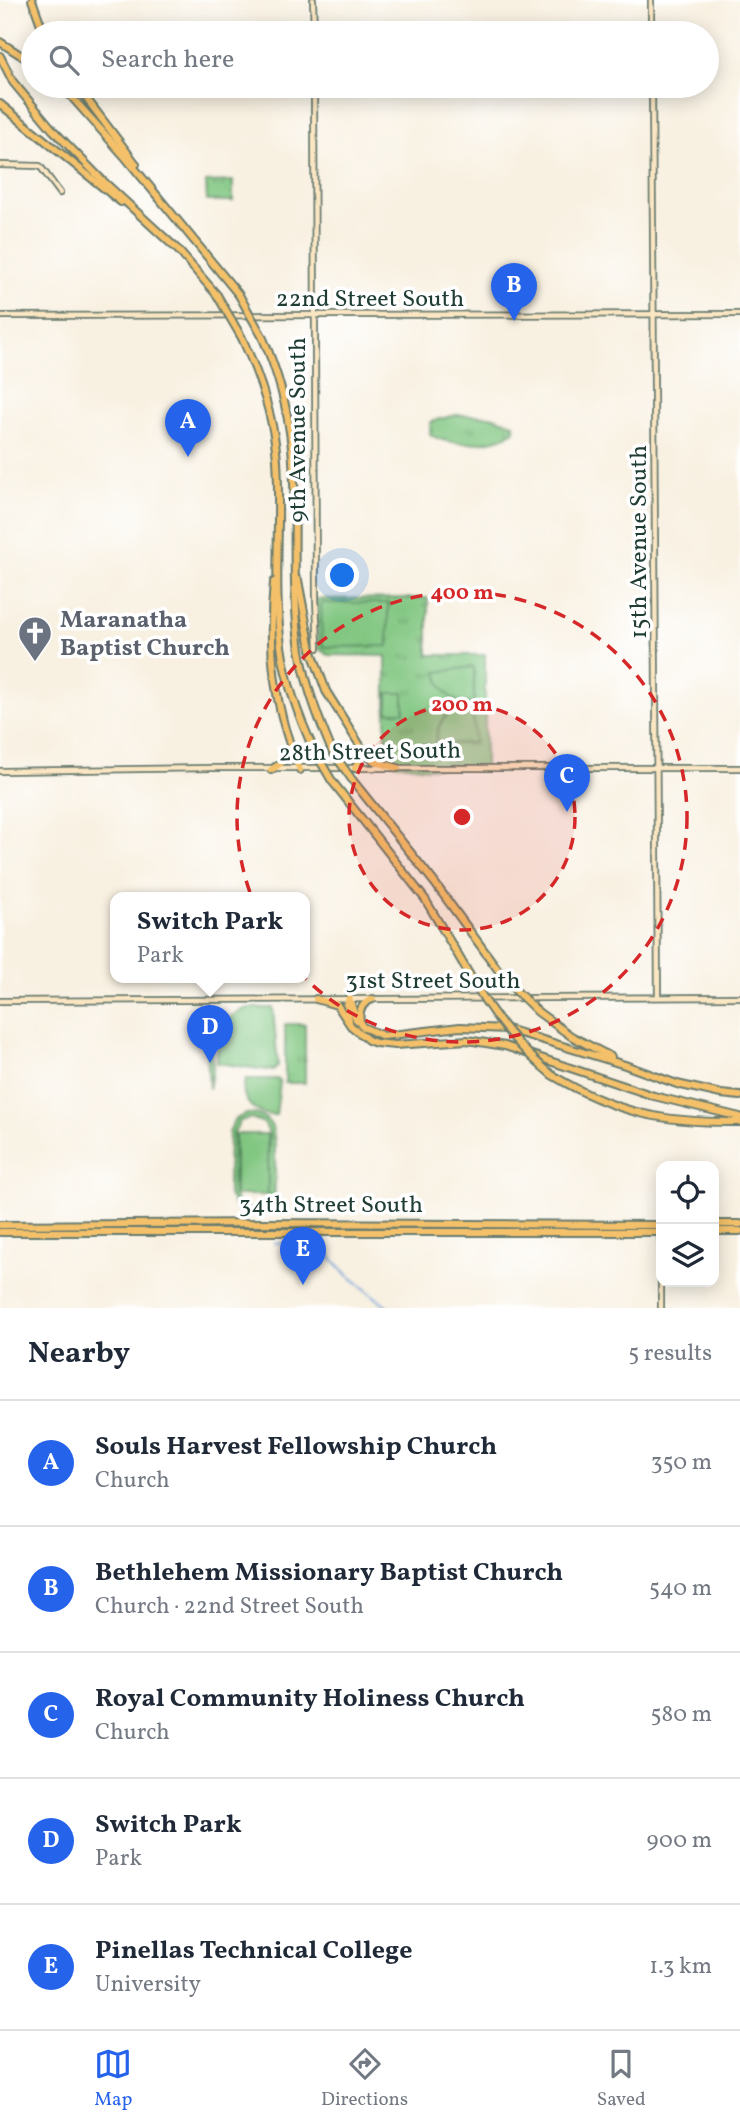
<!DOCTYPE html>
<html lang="en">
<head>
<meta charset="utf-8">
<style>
  body { margin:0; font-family:Vollkorn,serif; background:#f6f6f7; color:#1f2937 }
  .controls { position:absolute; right:21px; bottom:21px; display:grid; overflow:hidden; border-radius:14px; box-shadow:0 4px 18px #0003 }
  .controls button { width:63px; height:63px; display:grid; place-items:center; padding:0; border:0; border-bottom:2px solid #e0e1e3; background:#fff; color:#1f2937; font:35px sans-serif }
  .you { position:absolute; left:343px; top:576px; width:24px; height:24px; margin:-18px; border:5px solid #fff; border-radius:50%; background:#1a73e8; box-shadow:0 0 0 10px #1a73e833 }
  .badge { display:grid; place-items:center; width:46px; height:46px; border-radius:50%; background:#2563eb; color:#fff; font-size:23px; font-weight:700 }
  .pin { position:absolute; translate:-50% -58px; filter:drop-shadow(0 2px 4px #0008) }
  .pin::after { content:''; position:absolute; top:37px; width:24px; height:21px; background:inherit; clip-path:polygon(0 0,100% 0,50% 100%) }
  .popup { position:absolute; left:110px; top:892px; width:200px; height:91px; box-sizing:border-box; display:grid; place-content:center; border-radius:14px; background:#fff; filter:drop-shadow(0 2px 5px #0005); font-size:23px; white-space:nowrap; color:#747a83 }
  .popup b { font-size:26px; color:#1f2937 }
  .popup::after { content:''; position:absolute; left:50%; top:100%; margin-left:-14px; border:14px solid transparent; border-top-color:#fff }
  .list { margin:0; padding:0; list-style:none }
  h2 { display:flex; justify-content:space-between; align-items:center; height:91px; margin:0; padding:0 28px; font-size:30px }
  h2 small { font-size:23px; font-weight:400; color:#747a83 }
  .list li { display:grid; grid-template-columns:46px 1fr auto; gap:21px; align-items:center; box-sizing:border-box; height:126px; padding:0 28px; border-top:2px solid #e0e1e3 }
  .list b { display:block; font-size:26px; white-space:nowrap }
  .list p { margin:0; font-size:23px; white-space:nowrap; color:#747a83 }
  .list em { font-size:23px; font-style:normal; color:#747a83 }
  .icon { flex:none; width:38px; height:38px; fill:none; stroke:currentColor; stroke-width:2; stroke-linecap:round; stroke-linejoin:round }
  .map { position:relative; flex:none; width:740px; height:1308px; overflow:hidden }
  .search { position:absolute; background:#fff; box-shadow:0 4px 18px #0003; left:21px; right:21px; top:21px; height:77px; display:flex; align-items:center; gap:18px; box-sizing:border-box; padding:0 24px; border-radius:38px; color:#747a83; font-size:26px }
  .sheet { height:721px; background:#fff }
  nav { display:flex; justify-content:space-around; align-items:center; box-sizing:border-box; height:98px; border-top:2px solid #e0e1e3; background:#fff; font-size:19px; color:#747a83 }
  nav a { display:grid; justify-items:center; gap:4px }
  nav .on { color:#2563eb }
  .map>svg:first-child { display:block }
</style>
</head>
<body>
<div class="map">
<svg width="740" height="1308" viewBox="0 0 740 1308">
  <defs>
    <pattern id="park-tufts" width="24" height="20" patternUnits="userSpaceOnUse" patternTransform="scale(1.75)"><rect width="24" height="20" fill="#81c681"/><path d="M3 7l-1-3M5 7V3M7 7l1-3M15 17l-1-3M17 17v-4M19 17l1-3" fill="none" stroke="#69a26a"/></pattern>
  </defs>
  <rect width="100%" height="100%" fill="#fff"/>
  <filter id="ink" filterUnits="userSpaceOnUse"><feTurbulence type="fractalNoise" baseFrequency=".0143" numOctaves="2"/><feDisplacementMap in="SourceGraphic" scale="14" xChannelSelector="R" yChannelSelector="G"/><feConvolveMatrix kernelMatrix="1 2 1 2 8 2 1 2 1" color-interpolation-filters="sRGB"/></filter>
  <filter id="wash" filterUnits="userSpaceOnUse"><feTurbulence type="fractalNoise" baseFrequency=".00686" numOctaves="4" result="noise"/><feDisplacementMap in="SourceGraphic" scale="28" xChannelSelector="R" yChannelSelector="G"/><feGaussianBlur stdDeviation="1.57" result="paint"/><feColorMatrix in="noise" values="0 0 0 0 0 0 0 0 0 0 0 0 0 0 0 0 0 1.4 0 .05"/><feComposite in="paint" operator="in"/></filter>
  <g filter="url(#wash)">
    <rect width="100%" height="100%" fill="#f8f0e0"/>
    <!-- park -->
    <g fill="url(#park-tufts)" stroke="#50825a" stroke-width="2">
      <polygon points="233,181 233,201 207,201 206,182"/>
      <path d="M457 415 491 416 514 424 515 430C500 445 447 448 430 434V423L439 419Z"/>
      <polygon points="428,598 428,655 485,655 485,768 428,768 386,762 386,656 328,655 318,648 316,599"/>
      <rect x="285" y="1024" width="20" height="59"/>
      <polygon points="210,1040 213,1068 209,1089 207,1053"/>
    </g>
    <!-- pitch -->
    <g fill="#81c681" stroke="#50825a" stroke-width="2" fill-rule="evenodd">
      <polygon points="321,603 388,603 388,646 324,647 322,642"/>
      <path d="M472 667 474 669V702C454 707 440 690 437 672Z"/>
      <rect x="388" y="693" width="16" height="19"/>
      <path d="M463 706H473L474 741 472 743 436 744C436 725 445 712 463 706Z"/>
      <path d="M248 1008H273L278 1066 273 1071 217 1063C217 1037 220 1017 248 1008Z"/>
      <path d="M246 1079H277L280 1082 276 1115C256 1116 237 1100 246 1079Z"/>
      <path d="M246 1114C256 1113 265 1115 271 1125 278 1137 274 1192 274 1209L268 1207C258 1216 247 1217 236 1209L228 1193 229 1133 234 1120ZM251 1118 264 1123 269 1133 268 1195 267 1134H235V1195H269L263 1205 252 1210 239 1206 233 1194V1134L240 1121Z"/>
    </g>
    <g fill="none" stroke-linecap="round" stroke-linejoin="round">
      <!-- stream -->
      <polyline stroke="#6ca0d8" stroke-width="2" points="274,1243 313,1245 322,1248 349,1276 389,1308"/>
    </g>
  </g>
  <g filter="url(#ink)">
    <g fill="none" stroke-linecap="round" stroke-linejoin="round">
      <!-- secondary casing -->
      <g stroke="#6b7c70" stroke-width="8">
        <g id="secondary">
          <polyline points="313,0 314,33"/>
          <polyline points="651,0 651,33"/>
          <polyline points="314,86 316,599 318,648"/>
          <polyline points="652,86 658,997"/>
          <polyline points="0,165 40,166 60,193"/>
          <polyline points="0,316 740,314"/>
          <polyline points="0,771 211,768 740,768"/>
          <polyline points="0,1001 740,997"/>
          <polyline points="660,1231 661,1247"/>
          <polyline points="661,1308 661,1282"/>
        </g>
      </g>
      <!-- highway casing -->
      <g stroke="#6b7c70" stroke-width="10">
        <g id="highway">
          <polyline points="32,0 44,33"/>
          <polyline points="0,42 33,63"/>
          <polyline points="0,56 13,82 53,130 103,181 178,250 217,295"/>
          <polyline points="62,86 126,158 239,295"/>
          <polyline points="77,86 136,164"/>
          <polyline points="0,104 121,202"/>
          <path d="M262 336C278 372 288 409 292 448 298 510 291 573 298 634 302 676 316 713 332 751"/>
          <path d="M242 338C260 377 274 417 277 460 281 522 273 584 281 646 286 683 299 718 315 752"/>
          <polyline points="298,580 311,649 326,691 366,755 376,762 398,768"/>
          <path d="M274 582C268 647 273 709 300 770"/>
          <polyline points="355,768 361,757 360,751"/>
          <path d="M271 770C281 763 288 760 290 747"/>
          <polyline points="332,781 425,899 472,979"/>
          <polyline points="353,781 434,882 507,982"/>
          <polyline points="349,998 356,1019 363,1027 383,1036 460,1027 507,1029 625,1065 677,1084 721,1094 740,1096"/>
          <polyline points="316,999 337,1005 351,1026 368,1040 376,1043 395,1045 467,1040 505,1046 654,1096 740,1117"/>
          <polyline points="538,1012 571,1036 611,1057"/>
          <polyline points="349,1021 347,1005 349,998"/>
          <path d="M360 1021C358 1010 363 1002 373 999"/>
          <path d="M552 1075C617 1114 665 1123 740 1122"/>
          <polyline points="714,1224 740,1224"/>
          <polyline points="0,1225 260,1223 661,1225"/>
          <polyline points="714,1231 740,1231"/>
          <polyline points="0,1232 661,1232"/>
        </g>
      </g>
      <!-- secondary -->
      <use href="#secondary" stroke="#fbe6c3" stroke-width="4.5"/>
      <!-- highway -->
      <use href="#highway" stroke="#f4c16a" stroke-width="6"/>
      <!-- highway-bridge casing -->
      <g stroke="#6b7c70" stroke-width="10" stroke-linecap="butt">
        <g id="highway-bridge">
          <polyline points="217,295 242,338"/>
          <polyline points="239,295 262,336"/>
          <polyline points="332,751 353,781"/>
          <polyline points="315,752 332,781"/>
          <path d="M472 979C493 1017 519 1048 552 1075"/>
          <polyline points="507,982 538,1012"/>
        </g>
      </g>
      <!-- highway-bridge -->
      <use href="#highway-bridge" stroke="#f4c16a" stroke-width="6"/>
    </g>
  </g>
  <!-- distance rings -->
  <circle cx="462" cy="817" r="113" fill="#d62828" fill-opacity=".12"/>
  <g fill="none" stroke="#d62828" stroke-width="3.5" stroke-dasharray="12 9">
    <circle cx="462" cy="817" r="113"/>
    <circle cx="462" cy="817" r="225"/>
  </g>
  <!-- icons -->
  <defs>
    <g id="church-pin" transform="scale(1.75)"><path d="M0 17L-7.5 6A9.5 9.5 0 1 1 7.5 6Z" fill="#6b7280" stroke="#fff"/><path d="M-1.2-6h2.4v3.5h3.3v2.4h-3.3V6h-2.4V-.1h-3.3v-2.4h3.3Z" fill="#fff"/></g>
  </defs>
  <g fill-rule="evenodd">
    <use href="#church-pin" x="35" y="633"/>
  </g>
  <g text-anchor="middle" stroke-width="7" stroke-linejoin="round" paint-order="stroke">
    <!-- street labels -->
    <g font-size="24" fill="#1f3d34" stroke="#fff">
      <text x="370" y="306">22nd Street South</text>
      <text transform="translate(297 430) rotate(-90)" y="8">9th Avenue South</text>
      <text transform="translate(638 542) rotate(-90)" y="8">15th Avenue South</text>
      <text transform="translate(370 751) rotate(-1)" y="8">28th Street South</text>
      <text x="433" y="988">31st Street South</text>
      <text x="331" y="1212">34th Street South</text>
    </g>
    <!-- worship labels -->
    <g font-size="24" font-weight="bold" fill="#5b616d" stroke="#fff" text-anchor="start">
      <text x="60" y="627">Maranatha<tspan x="60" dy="28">Baptist Church</tspan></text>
    </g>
  </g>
  <circle cx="462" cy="817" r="10" fill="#d62828" stroke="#fff" stroke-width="3.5"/>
  <g font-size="21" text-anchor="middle" font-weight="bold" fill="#d62828" stroke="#fff" stroke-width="7" stroke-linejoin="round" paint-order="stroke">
    <text x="462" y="599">400 m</text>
    <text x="462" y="711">200 m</text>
  </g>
</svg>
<div class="controls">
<button><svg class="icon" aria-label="locate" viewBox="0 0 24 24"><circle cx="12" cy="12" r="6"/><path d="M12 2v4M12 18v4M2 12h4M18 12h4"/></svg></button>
<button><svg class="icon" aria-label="layers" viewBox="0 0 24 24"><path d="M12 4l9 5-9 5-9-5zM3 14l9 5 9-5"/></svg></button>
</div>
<div class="you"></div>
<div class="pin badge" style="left:188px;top:457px">A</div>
<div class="pin badge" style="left:514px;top:321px">B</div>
<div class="pin badge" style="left:567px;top:812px">C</div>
<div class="pin badge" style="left:210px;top:1063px">D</div>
<div class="popup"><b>Switch Park</b>Park</div>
<div class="pin badge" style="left:303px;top:1285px">E</div>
<div class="search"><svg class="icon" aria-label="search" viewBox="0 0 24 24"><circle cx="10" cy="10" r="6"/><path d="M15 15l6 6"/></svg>Search here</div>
</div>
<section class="sheet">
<h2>Nearby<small>5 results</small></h2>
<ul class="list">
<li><span class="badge">A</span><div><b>Souls Harvest Fellowship Church</b><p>Church</p></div><em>350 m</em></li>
<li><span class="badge">B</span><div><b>Bethlehem Missionary Baptist Church</b><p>Church · 22nd Street South</p></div><em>540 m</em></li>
<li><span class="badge">C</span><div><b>Royal Community Holiness Church</b><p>Church</p></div><em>580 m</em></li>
<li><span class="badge">D</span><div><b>Switch Park</b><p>Park</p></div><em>900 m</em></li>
<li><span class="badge">E</span><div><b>Pinellas Technical College</b><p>University</p></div><em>1.3 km</em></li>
</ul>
</section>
<nav>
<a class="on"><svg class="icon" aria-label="map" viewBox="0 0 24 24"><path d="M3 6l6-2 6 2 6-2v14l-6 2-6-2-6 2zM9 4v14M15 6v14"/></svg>Map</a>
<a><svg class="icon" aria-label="directions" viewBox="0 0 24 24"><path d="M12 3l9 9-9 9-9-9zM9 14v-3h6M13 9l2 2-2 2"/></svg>Directions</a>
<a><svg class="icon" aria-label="saved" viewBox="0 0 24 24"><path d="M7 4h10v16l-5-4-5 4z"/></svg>Saved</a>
</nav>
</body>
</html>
